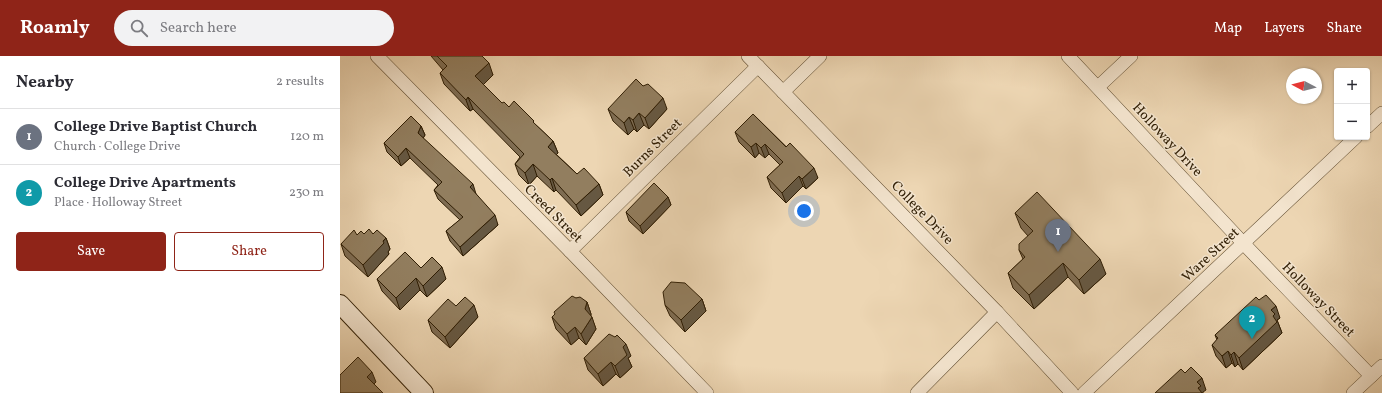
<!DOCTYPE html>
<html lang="en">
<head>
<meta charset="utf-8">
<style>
  body { margin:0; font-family:Vollkorn,serif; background:#f2f2f3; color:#2b2b33 }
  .controls { position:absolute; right:12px; top:12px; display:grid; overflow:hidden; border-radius:4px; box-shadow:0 1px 3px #0004 }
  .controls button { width:36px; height:36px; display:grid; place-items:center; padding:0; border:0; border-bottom:1px solid #e1e1e2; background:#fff; color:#2b2b33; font:20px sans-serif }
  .compass { position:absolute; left:946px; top:12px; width:36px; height:36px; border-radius:50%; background:#fff; box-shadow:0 1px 3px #0004; rotate:277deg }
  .you { position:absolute; left:464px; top:155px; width:14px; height:14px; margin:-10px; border:3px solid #fff; border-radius:50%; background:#1a73e8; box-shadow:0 0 0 6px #1a73e833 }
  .badge { display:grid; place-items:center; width:26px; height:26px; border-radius:50%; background:#8f2418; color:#fff; font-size:13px; font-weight:700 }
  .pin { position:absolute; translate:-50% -33px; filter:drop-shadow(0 1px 2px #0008) }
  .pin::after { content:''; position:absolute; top:21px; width:14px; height:12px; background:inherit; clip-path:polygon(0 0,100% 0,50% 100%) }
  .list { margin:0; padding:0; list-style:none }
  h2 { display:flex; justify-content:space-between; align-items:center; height:52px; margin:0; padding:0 16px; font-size:17px }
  h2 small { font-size:13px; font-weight:400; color:#7c7c81 }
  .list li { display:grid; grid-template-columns:26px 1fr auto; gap:12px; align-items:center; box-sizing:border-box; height:56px; padding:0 16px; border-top:1px solid #e1e1e2 }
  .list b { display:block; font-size:15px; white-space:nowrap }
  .list p { margin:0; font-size:13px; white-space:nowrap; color:#7c7c81 }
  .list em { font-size:13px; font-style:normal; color:#7c7c81 }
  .actions { display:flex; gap:8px; padding:12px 16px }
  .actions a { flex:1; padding:9px 0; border:1px solid #8f2418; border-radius:4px; text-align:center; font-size:14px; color:#8f2418 }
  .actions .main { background:#8f2418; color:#fff }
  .icon { flex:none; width:22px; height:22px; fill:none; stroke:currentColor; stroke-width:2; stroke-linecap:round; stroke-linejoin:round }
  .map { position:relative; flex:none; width:1042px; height:337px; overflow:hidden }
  header { display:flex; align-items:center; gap:24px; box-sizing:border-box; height:56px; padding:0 20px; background:#8f2418; color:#fff }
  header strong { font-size:19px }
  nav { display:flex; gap:22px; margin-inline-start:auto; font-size:14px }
  .search { width:280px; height:36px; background:#f2f2f3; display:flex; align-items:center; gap:10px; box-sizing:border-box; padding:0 14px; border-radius:22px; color:#7c7c81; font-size:15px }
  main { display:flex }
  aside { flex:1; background:#fff }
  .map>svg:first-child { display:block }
</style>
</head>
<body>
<header>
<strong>Roamly</strong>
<div class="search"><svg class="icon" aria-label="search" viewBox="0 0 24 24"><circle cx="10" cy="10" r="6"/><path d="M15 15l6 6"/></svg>Search here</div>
<nav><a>Map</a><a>Layers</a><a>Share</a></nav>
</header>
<main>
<aside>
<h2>Nearby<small>2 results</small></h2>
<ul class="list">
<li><span class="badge" style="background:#6b7280">1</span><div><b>College Drive Baptist Church</b><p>Church · College Drive</p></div><em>120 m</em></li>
<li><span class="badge" style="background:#0f9aa8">2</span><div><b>College Drive Apartments</b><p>Place · Holloway Street</p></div><em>230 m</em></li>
</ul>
<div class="actions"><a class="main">Save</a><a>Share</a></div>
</aside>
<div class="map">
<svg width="1042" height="337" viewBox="0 0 1042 337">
  <rect width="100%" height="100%" fill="#edd6b3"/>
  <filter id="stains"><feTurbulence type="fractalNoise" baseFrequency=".005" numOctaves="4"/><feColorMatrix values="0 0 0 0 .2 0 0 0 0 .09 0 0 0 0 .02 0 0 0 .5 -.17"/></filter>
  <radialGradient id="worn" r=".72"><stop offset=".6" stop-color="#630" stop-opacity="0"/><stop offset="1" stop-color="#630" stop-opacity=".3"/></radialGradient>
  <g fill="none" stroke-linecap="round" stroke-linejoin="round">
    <!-- minor casing -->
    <g stroke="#5f4c30" stroke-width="14">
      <g id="minor">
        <polyline points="37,0 230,195 367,337"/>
        <polyline points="408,0 657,256 732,337"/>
        <polyline points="728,0 904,188 1031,320"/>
        <polyline points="758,31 791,0"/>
        <polyline points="443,36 480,0"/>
        <polyline points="1027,71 1042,57"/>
        <polyline points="230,195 418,10"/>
        <polyline points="577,337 657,256"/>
        <polyline points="744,337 1016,81"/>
        <polyline points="1013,337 1042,310"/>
      </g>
    </g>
    <!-- secondary casing -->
    <g stroke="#301e04" stroke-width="20">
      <polyline id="secondary" points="0,248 84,337"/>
    </g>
    <!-- minor -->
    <use href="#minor" stroke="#f3e4ce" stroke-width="13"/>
    <!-- secondary -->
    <use href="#secondary" stroke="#f3e4ce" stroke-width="18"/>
  </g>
  <!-- wall -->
  <g fill="#7e6c52" stroke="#301e04">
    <polygon points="91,0 142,0 153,19 143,28 162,47 169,51 196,69 213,85 218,97 216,98 237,118 259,128 263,139 241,160 216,134 214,136 197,120 189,129 179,119 175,108 180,101 133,53 130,55 104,28 100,17 103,14"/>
    <polygon points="268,53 327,53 309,73 304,69 297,76 294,73 288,79 273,65"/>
    <polygon points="413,58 478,122 466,133 463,130 446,147 431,132 427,121 440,109 429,98 425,102 419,97 415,102 399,86 395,76"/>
    <polygon points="81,70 85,79 83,82 136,138 158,169 123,200 110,185 106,175 120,164 98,143 94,134 98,129 70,102 61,110 47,96 44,87"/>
    <polygon points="328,141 331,149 303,178 289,165 286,156"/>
    <polygon points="675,157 766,218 744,238 728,221 694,253 673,232 668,217 683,203 679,194 688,180 681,172"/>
    <polygon points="33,178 46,182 50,193 48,196 49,198 28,221 5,200 1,188 17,179"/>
    <polygon points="81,212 106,223 87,241 80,234 60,254 42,235 37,223"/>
    <polygon points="236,242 247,246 251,258 251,260 256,273 246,289 239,282 231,289 216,273 212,261"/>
    <polygon points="362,243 366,255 345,276 330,260 325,249"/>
    <polygon points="919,244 940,262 937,264 942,277 903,314 898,308 895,311 892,307 886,312 876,300 872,289 877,284 875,279"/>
    <polygon points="138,261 110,292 92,276 88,264"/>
    <polygon points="291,300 288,302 292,311 280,322 276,318 263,330 248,314 244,302"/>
  </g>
  <!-- shaded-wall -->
  <g fill="#665842" stroke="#301e04">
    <polygon points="149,7 153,19 140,32 135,20"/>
    <polygon points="128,41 133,53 130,55 126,44"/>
    <polygon points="323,42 327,53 309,73 305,62"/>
    <polygon points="299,57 304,69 297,76 293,64"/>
    <polygon points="289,61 294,73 288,79 284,67"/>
    <polygon points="81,70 85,79 81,86 78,77"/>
    <polygon points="213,85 218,97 212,103 208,91"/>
    <polygon points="416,87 419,97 415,102 411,91"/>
    <polygon points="425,88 429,98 425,102 421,92"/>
    <polygon points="66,92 70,102 61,110 58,101"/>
    <polygon points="193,108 197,120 189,129 185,117"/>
    <polygon points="474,112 478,122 466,133 462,123"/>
    <polygon points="459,120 463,130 446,147 442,137"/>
    <polygon points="212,122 216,134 214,136 210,124"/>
    <polygon points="133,128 136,138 134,141 130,131"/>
    <polygon points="259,128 263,139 241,160 236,149"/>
    <polygon points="328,141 331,149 303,178 300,170"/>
    <polygon points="155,159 158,169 123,200 120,191"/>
    <polygon points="46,182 50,193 48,196 49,198 28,221 23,209"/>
    <polygon points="760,203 766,218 744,238 739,224"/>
    <polygon points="723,207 728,221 694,253 689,239"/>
    <polygon points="102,211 106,223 87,241 83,230"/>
    <polygon points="76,222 80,234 60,254 56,242"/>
    <polygon points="362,243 366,255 345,276 341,264"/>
    <polygon points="247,246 251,258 249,265 245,253"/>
    <polygon points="134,249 138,261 110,292 105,281"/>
    <polygon points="936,250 940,262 937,264 942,277 903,314 899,302 933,260 931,254"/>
    <polygon points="252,261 256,273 246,289 241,278"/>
    <polygon points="235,271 239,282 231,289 227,278"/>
    <polygon points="286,288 291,300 288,302 292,311 280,322 275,310 283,291"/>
    <polygon points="888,295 892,307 886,312 882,300"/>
    <polygon points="894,296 898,308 895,311 891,299"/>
    <polygon points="271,306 276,318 263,330 258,318"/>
    <polygon points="32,316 36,326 31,331 27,321"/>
    <polygon points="862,322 866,334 863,336 863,337 860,337 858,332 857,326"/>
  </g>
  <!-- building -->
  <g fill="#927e5f" stroke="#301e04">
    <polygon points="97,0 142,0 149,7 135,20 162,47 164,46 169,51 174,45 194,65 193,66 213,85 208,91 237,118 244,112 259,128 236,149 212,122 210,124 193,108 185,117 175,108 184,98 128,41 126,44 100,17 107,10"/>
    <polygon points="296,23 303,30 308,28 323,42 305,62 299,57 293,64 289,61 284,67 268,53"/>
    <polygon points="413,58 446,91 450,87 474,112 462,123 459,120 442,137 427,121 443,106 425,88 421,92 416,87 411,91 395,76"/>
    <polygon points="71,60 81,70 78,77 133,128 130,131 155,159 120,191 106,175 123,161 94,134 102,126 66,92 58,101 44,87"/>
    <polygon points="314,127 328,141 300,170 286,156"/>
    <polygon points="697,136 760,203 739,224 723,207 689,239 668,217 685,201 679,194 679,188 693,175 675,157"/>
    <polygon points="29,173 33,178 37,174 46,182 43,185 44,187 23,209 1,188 14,174 17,179 21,175 24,178"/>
    <polygon points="65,196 81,212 92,201 102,211 83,230 76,222 56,242 37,223"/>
    <polygon points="331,226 345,227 362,243 341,264 325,249 323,236"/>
    <polygon points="926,239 936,250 931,254 935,258 933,260 937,266 899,302 894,296 891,299 888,295 882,300 872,289 878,282 875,279 916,241 919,244"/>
    <polygon points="232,240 236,242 240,241 247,246 245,253 252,261 241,278 235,271 227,278 212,261 215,258 214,256"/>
    <polygon points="125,241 134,249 105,281 88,264 108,243 116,250"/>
    <polygon points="269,278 275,281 277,279 286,288 283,291 287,299 275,310 271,306 258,318 244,302"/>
    <polygon points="18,301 32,316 27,321 43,337 0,337 0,319"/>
    <polygon points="851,311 862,322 857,326 861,330 858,332 862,337 815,337 841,313 845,317"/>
  </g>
  <g text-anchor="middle" stroke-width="3" stroke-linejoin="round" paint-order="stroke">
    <!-- street labels -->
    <g font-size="14" fill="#301e04" stroke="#f3e4ce">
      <text transform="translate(828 83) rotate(47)" y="5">Holloway Drive</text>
      <text transform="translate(312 91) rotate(-45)" y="5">Burns Street</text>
      <text transform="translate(583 156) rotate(46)" y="5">College Drive</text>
      <text transform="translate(214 157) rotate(45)" y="5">Creed Street</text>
      <text transform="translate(870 198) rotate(-43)" y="5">Ware Street</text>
      <text transform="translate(979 243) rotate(46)" y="5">Holloway Street</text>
    </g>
  </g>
  <rect width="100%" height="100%" filter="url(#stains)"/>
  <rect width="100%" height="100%" fill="url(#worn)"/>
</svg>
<div class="controls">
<button>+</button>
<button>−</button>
</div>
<svg class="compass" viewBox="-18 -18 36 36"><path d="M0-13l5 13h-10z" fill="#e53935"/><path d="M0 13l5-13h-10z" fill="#7c7c81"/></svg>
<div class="you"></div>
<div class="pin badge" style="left:718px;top:196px;background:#6b7280">1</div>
<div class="pin badge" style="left:912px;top:283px;background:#0f9aa8">2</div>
</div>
</main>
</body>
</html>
